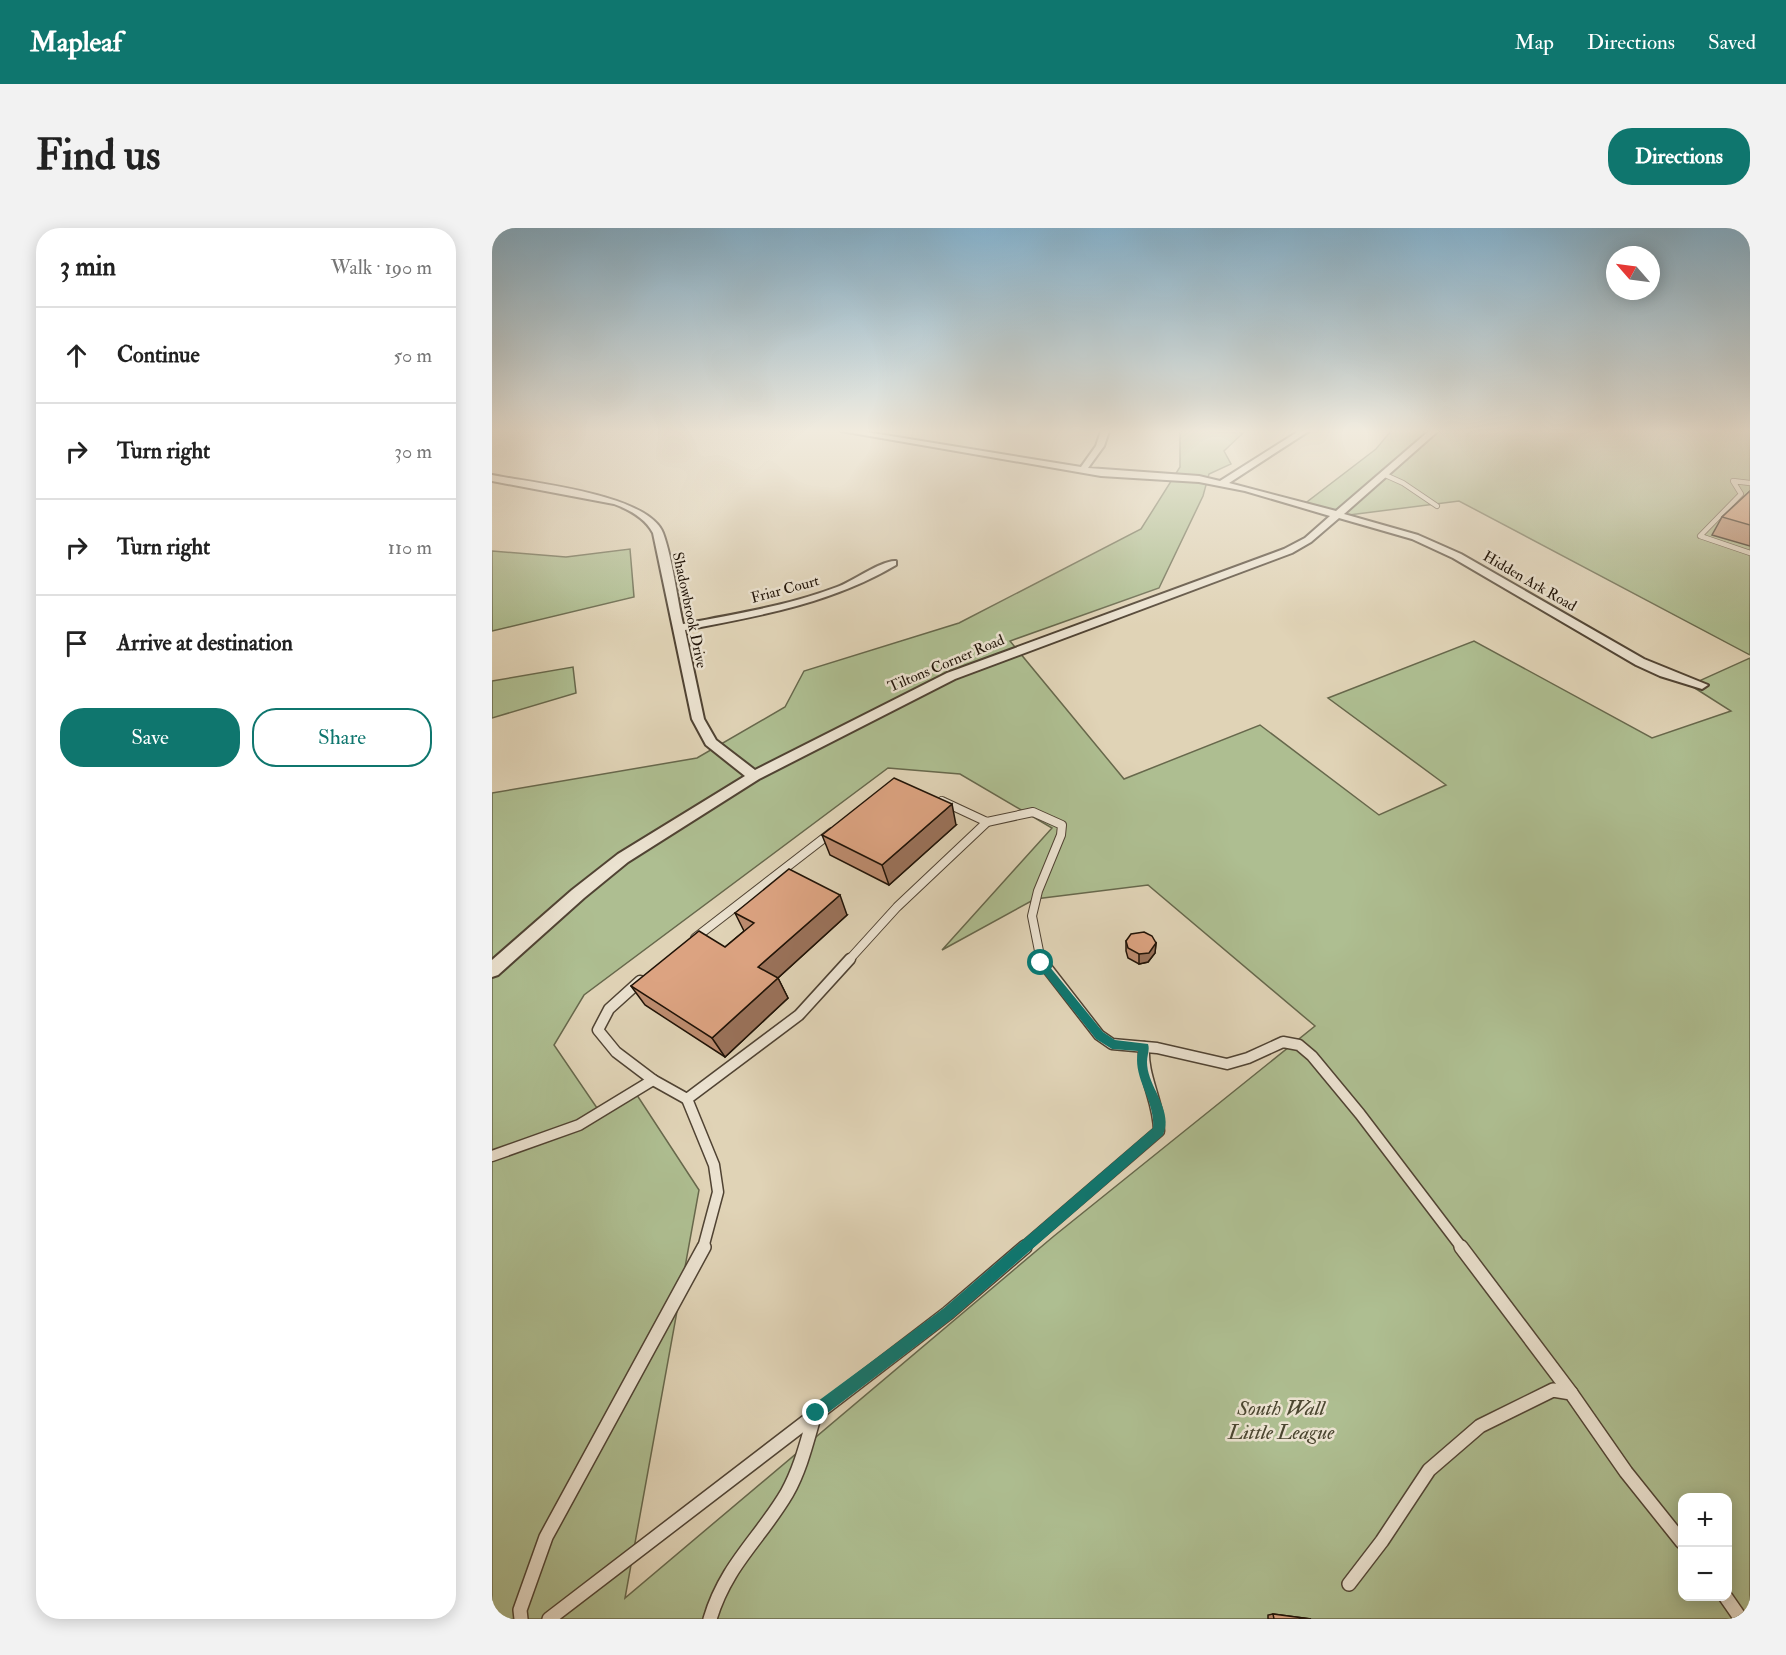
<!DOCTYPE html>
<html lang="en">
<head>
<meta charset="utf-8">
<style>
  body { margin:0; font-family:"IM FELL Double Pica",serif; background:#f2f2f2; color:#222 }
  .controls { position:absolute; right:18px; bottom:18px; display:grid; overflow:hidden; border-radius:12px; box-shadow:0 3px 15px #0003 }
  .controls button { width:54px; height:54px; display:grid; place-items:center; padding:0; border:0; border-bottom:2px solid #e0e0e0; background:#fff; color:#222; font:30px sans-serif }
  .compass { position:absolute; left:1114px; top:18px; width:54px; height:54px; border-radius:50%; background:#fff; box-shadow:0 3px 15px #0003; rotate:298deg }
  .stop { position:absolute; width:18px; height:18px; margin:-14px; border:4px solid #0f766e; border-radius:50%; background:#fff }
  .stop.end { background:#0f766e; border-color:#fff; box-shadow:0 2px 6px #0008 }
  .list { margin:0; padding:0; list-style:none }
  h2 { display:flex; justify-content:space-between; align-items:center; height:78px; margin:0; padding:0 24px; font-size:26px }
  h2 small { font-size:20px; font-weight:400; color:#767676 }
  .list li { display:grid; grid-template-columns:39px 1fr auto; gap:18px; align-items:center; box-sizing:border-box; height:96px; padding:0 24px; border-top:2px solid #e0e0e0 }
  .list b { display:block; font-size:22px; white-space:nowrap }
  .list em { font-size:20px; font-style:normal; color:#767676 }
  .actions { display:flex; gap:12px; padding:18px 24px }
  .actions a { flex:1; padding:14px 0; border:2px solid #0f766e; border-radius:24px; text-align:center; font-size:21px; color:#0f766e }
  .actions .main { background:#0f766e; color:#fff }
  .icon { flex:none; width:33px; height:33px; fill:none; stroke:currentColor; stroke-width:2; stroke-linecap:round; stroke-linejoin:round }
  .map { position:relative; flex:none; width:1258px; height:1391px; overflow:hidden; border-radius:24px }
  header { display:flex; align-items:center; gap:36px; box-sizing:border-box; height:84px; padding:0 30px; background:#0f766e; color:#fff }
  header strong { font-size:28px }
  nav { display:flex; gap:33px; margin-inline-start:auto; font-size:21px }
  .intro { display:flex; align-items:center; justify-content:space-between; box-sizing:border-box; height:144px; padding:0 36px }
  h1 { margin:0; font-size:42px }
  .button { padding:15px 27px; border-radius:24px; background:#0f766e; color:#fff; font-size:21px; font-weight:700 }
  main { display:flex; gap:36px; padding:0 36px }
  aside { flex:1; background:#fff; border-radius:24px; box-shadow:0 3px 15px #0003 }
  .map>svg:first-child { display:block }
</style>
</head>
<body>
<header>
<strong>Mapleaf</strong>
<nav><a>Map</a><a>Directions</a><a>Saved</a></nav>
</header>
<div class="intro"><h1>Find us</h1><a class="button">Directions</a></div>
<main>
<aside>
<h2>3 min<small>Walk · 190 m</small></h2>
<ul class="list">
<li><svg class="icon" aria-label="ahead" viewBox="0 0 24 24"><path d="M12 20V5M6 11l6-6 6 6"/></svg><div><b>Continue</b></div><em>50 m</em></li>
<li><svg class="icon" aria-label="right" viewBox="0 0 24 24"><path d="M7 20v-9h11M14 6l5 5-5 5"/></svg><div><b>Turn right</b></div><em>30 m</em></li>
<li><svg class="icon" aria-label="right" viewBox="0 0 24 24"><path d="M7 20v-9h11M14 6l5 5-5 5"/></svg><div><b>Turn right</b></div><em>110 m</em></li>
<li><svg class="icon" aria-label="arrive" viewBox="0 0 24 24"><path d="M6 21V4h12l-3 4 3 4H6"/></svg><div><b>Arrive at destination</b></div></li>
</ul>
<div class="actions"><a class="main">Save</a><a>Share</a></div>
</aside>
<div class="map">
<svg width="1258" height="1391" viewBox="0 0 1258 1391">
  <rect width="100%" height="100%" fill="#e0d3b6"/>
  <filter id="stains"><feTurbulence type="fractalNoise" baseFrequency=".00333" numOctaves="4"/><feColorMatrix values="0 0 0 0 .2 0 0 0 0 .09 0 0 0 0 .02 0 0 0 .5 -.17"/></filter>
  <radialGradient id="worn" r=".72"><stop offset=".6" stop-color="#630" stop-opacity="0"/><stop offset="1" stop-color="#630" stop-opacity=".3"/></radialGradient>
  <!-- green -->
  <g fill="#aebe91" stroke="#67684c" stroke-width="1.5" fill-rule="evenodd">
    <path d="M688 203 751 205 732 223 739 236 717 246 711 268 667 360 518 413 632 551 768 497 887 587 954 557 836 470 982 413 1160 510 1239 483 1198 457 1258 430V1391H0V565L205 530 293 479 312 443 467 395 649 301 688 239ZM396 540 468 546 560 600 450 722 543 671 656 657 823 798 562 1008 133 1370 207 962 141 861 105 880 62 817 92 767ZM1190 1270H1236V1368H1190Z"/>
    <polygon points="899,203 1258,203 1258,427 967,273 849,288 811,277 884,221"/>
    <polygon points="138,321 142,369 0,403 0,323 74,329"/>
    <polygon points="81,439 84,465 0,490 0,453"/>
  </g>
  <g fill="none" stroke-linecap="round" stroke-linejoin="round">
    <!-- lane-far3 casing -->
    <g stroke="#504333" stroke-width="6">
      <g id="lane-far3">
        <polyline points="891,246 911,255 945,278"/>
        <polyline points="1258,255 1241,253 1249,266 1208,308 1258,325"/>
      </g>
    </g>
    <!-- lane-far2 casing -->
    <g stroke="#504333" stroke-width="10">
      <g id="lane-far2">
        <polyline points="450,573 495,594 541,584 570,597 569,607 546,663 540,688 549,733"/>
        <polyline points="203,710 340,604"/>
        <polyline points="356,733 405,679 495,594"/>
      </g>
    </g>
    <!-- lane-far1 casing -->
    <g stroke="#504333" stroke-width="13">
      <g id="lane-far1">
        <polyline points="548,731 607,807 620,816 665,820 735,836 756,830 791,814 807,817 820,828 868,886 970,1020"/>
        <polyline points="161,852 195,871 307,787 358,731"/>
        <polyline points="195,871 222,937 226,964 211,1020"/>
        <polyline points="0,928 87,897 161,852 124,824 106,802 117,781 148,753"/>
        <path d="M531 1020 667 903C667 873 650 849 652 819"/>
      </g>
    </g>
    <!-- lane casing -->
    <g stroke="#504333" stroke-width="16">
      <g id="lane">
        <polyline points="969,1019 1079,1165"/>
        <polyline points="857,1356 890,1313 937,1242 988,1198 1061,1162 1079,1165 1134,1244 1190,1314"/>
        <polyline points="1233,1368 1249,1391"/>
        <polyline points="29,1391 28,1382 54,1309 212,1019"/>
        <polyline points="57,1391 456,1085 533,1019"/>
        <path d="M218 1391C234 1337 268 1311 295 1265 309 1240 315 1213 323 1186"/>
      </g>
    </g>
    <!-- street casing -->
    <g stroke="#504333" stroke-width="4">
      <path id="street" d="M349 203H368L589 239 604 218 609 203H617L612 218 596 240 707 248 728 253 807 203H817L737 255 844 283 937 203H946L852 286 926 307 969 326 1152 431 1216 457 1210 461 1168 448 1144 437 961 330 920 311 847 290 819 314 800 325 463 451 267 551 136 634 92 670 6 747 0 749V732L80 662 126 626 253 548 214 517 200 491 161 305C153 290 138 282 122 276L0 253V247C39 255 156 266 171 305 180 329 185 369 191 396 243 386 295 378 345 359 359 354 392 331 404 333V337C338 376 266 388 193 402L212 491 224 512 263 542 455 445 792 321 813 310 838 288 753 263 707 254 609 248Z"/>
    </g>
    <!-- lane-far3 -->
    <use href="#lane-far3" stroke="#ebe2d0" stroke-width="4.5"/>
    <!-- lane-far2 -->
    <use href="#lane-far2" stroke="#ebe2d0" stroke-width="8"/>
    <!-- lane-far1 -->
    <use href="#lane-far1" stroke="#ebe2d0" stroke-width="10"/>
    <!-- lane -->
    <use href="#lane" stroke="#ebe2d0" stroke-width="13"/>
    <!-- street -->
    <use href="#street" fill="#ebe2d0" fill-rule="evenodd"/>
  </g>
  <!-- wall -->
  <g fill="#bd8c6f" stroke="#201307" stroke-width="1.5">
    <polygon points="1258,263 1258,318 1220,307 1230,289"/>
    <polygon points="464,597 397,657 338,627 330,607"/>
    <polygon points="243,685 355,687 286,750 296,770 233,829 153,777 139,758 233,719 252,703"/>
    <polygon points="634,713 664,715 663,725 656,734 647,736 636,730 634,723"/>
    <polygon points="781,1386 819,1391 776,1391 776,1387"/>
  </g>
  <!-- shaded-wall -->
  <g fill="#9a725a" stroke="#201307" stroke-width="1.5">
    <polygon points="460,576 464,597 397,657 390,637"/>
    <polygon points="348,667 355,687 277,758 266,739"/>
    <polygon points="664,715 663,725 656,734 647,736 647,726"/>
    <polygon points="286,750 296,770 233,829 220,810"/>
  </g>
  <!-- building -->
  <g fill="#dca381" stroke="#201307" stroke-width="1.5">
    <polygon points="1258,263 1258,297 1230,289"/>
    <polygon points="402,550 460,576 390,637 330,607"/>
    <polygon points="297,641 348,667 266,739 286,750 220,810 139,758 207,703 233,719 262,695 243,685"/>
    <polygon points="652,704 660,708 664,715 657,725 647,726 636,720 634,713 639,706"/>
    <polygon points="781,1386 819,1391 782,1391"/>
  </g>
  <!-- sky -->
  <linearGradient id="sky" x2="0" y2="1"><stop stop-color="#86b5d2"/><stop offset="0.51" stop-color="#f1ebde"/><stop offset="1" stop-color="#f1ebde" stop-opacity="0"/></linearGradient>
  <rect width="1258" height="398" fill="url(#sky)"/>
  <!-- route -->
  <path fill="#0f766e" d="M549 731 553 733 611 804 623 812 656 816C658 822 655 827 655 834 655 859 682 881 671 907L461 1090 329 1190 324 1192 318 1190 316 1185 318 1179 452 1080 661 900C664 873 640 850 646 823L620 821 604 811 546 738V733Z"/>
  <g text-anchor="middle" stroke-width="5" stroke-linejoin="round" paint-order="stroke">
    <!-- far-street labels -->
    <g font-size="15" fill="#201307" stroke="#ebe2d0">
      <text transform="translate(1038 353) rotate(30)" y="5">Hidden Ark Road</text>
      <text transform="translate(293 361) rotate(-15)" y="5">Friar Court</text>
      <text transform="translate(198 382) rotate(78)" y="5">Shadowbrook Drive</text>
      <text transform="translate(454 435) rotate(-23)" y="5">Tiltons Corner Road</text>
    </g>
    <!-- near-park labels -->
    <g font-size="21" font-style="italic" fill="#4b4630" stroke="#ebe2d0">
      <text x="789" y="1187">South Wall<tspan x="789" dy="24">Little League</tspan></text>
    </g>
  </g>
  <rect width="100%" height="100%" filter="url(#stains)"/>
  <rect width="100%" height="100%" fill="url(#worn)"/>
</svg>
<div class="controls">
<button>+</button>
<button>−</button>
</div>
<svg class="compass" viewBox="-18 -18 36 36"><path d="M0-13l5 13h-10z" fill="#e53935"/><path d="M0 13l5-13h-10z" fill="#767676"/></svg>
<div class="stop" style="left:549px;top:735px"></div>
<div class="stop end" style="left:324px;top:1185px"></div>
</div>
</main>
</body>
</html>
